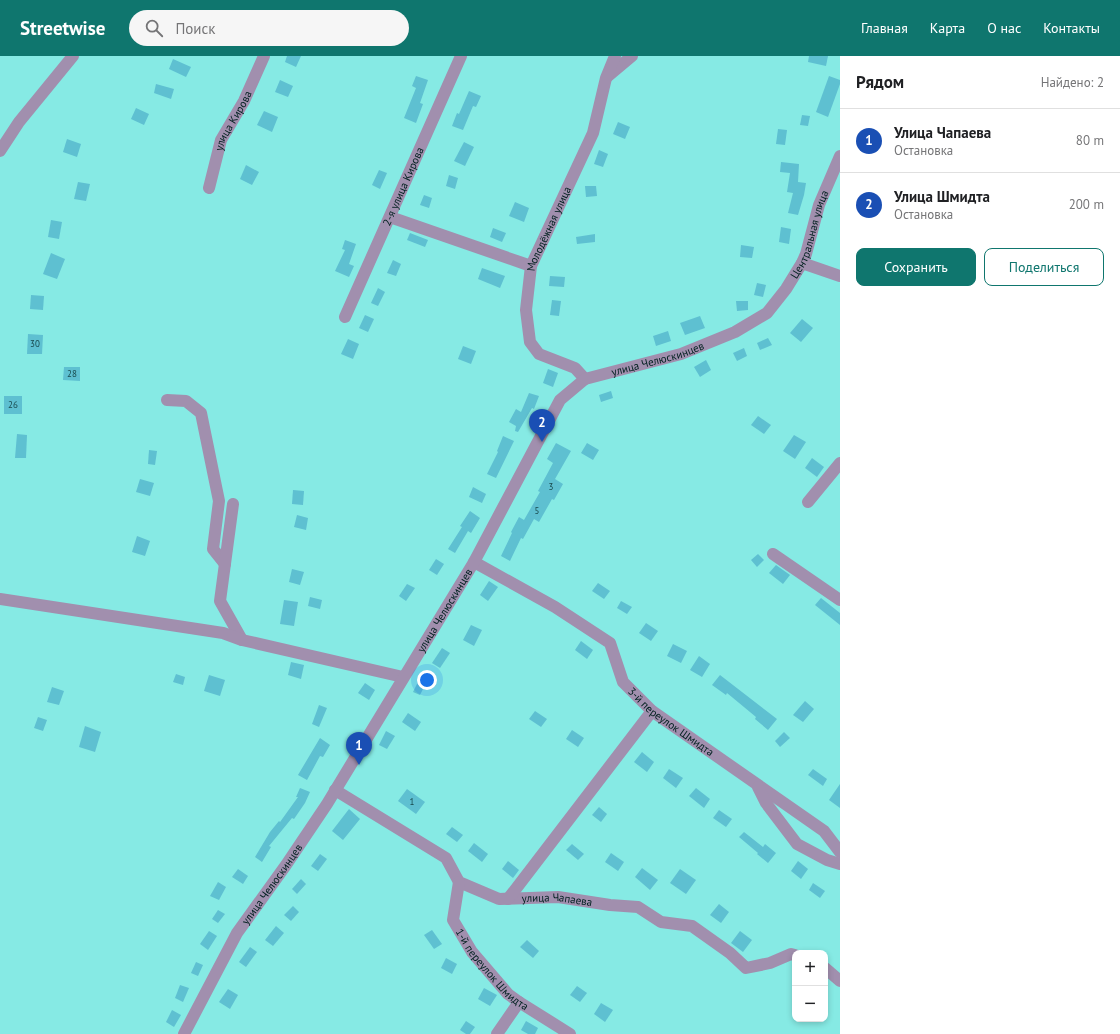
<!DOCTYPE html>
<html lang="ru">
<head>
<meta charset="utf-8">
<style>
  body { margin:0; font-family:"PT Sans",sans-serif; background:#f6f6f6; color:#202124 }
  .controls { position:absolute; right:12px; bottom:12px; display:grid; overflow:hidden; border-radius:8px; box-shadow:0 2px 6px #0003 }
  .controls button { width:36px; height:36px; display:grid; place-items:center; padding:0; border:0; border-bottom:1px solid #e0e0e0; background:#fff; color:#202124; font:20px sans-serif }
  .you { position:absolute; left:427px; top:624px; width:14px; height:14px; margin:-10px; border:3px solid #fff; border-radius:50%; background:#1a73e8; box-shadow:0 0 0 6px #1a73e833 }
  .badge { display:grid; place-items:center; width:26px; height:26px; border-radius:50%; background:#0f766e; color:#fff; font-size:13px; font-weight:700 }
  .pin { position:absolute; translate:-50% -33px; filter:drop-shadow(0 1px 2px #0008) }
  .pin::after { content:''; position:absolute; top:21px; width:14px; height:12px; background:inherit; clip-path:polygon(0 0,100% 0,50% 100%) }
  .list { margin:0; padding:0; list-style:none }
  h2 { display:flex; justify-content:space-between; align-items:center; height:52px; margin:0; padding:0 16px; font-size:17px }
  h2 small { font-size:13px; font-weight:400; color:#757577 }
  .list li { display:grid; grid-template-columns:26px 1fr auto; gap:12px; align-items:center; box-sizing:border-box; height:64px; padding:0 16px; border-top:1px solid #e0e0e0 }
  .list b { display:block; font-size:15px; white-space:nowrap }
  .list p { margin:0; font-size:13px; white-space:nowrap; color:#757577 }
  .list em { font-size:13px; font-style:normal; color:#757577 }
  .actions { display:flex; gap:8px; padding:12px 16px }
  .actions a { flex:1; padding:9px 0; border:1px solid #0f766e; border-radius:8px; text-align:center; font-size:14px; color:#0f766e }
  .actions .main { background:#0f766e; color:#fff }
  .icon { flex:none; width:22px; height:22px; fill:none; stroke:currentColor; stroke-width:2; stroke-linecap:round; stroke-linejoin:round }
  .map { position:relative; flex:none; width:840px; height:978px; overflow:hidden }
  header { display:flex; align-items:center; gap:24px; box-sizing:border-box; height:56px; padding:0 20px; background:#0f766e; color:#fff }
  header strong { font-size:19px }
  nav { display:flex; gap:22px; margin-inline-start:auto; font-size:14px }
  .search { width:280px; height:36px; background:#f6f6f6; display:flex; align-items:center; gap:10px; box-sizing:border-box; padding:0 14px; border-radius:22px; color:#757577; font-size:15px }
  main { display:flex }
  aside { flex:1; background:#fff }
  .map>svg:first-child { display:block }
</style>
</head>
<body>
<header>
<strong>Streetwise</strong>
<div class="search"><svg class="icon" aria-label="search" viewBox="0 0 24 24"><circle cx="10" cy="10" r="6"/><path d="M15 15l6 6"/></svg>Поиск</div>
<nav><a>Главная</a><a>Карта</a><a>О нас</a><a>Контакты</a></nav>
</header>
<main>
<div class="map">
<svg width="840" height="978" viewBox="0 0 840 978">
  <rect width="100%" height="100%" fill="#86eae4"/>
  <!-- building -->
  <g fill="#5ec0d1">
    <polygon points="287,0 301,0 296,11 285,6"/>
    <polygon points="809,0 828,0 826,10 808,6"/>
    <polygon points="173,3 191,11 186,21 169,13"/>
    <polygon points="416,20 428,24 420,47 423,48 416,67 404,62 416,32 412,30"/>
    <polygon points="829,20 840,24 840,28 828,61 816,56"/>
    <polygon points="280,24 293,30 288,41 275,36"/>
    <polygon points="156,28 174,33 171,43 154,37"/>
    <polygon points="469,35 481,40 476,51 473,50 463,74 452,70 457,57 459,58"/>
    <polygon points="136,52 149,58 144,69 131,63"/>
    <polygon points="264,55 278,61 272,76 257,69"/>
    <polygon points="802,59 810,60 808,70 800,69"/>
    <polygon points="618,66 630,71 625,83 613,78"/>
    <polygon points="778,73 787,74 785,89 776,88"/>
    <polygon points="67,83 81,88 77,101 63,96"/>
    <polygon points="464,86 474,91 465,110 454,105"/>
    <polygon points="599,94 608,98 603,111 594,108"/>
    <polygon points="781,106 799,108 798,126 806,127 804,139 798,159 788,157 793,137 787,136 790,117 780,116"/>
    <polygon points="246,109 259,116 252,129 240,123"/>
    <polygon points="379,114 387,117 380,133 372,129"/>
    <polygon points="449,119 458,122 455,133 446,130"/>
    <polygon points="78,126 90,128 86,145 74,143"/>
    <polygon points="585,130 596,130 597,140 586,141"/>
    <polygon points="424,139 432,142 429,152 420,149"/>
    <polygon points="515,146 529,152 524,166 509,160"/>
    <polygon points="51,164 62,166 59,183 48,181"/>
    <polygon points="781,171 791,173 789,188 779,186"/>
    <polygon points="493,172 506,177 502,186 490,181"/>
    <polygon points="410,177 428,184 425,191 407,184"/>
    <polygon points="595,178 595,186 577,188 576,181"/>
    <polygon points="345,184 356,188 349,208 354,210 349,221 335,215 345,194 342,193"/>
    <polygon points="741,189 754,191 752,202 740,201"/>
    <polygon points="51,197 65,203 57,223 43,218"/>
    <polygon points="393,204 401,208 396,220 387,217"/>
    <polygon points="482,212 505,220 500,232 478,223"/>
    <polygon points="550,220 565,221 564,231 549,230"/>
    <polygon points="757,227 766,229 763,241 754,239"/>
    <polygon points="378,232 385,236 378,250 371,247"/>
    <polygon points="31,239 44,240 43,254 30,253"/>
    <polygon points="552,244 561,245 559,260 550,259"/>
    <polygon points="736,245 748,245 748,254 737,255"/>
    <polygon points="365,259 374,263 368,276 359,272"/>
    <polygon points="700,260 705,272 685,279 680,267"/>
    <polygon points="802,263 813,272 801,286 790,277"/>
    <polygon points="668,275 671,285 656,290 653,280"/>
    <polygon points="28,278 43,279 42,298 27,298"/>
    <polygon points="768,282 772,289 760,294 757,287"/>
    <polygon points="348,283 359,288 353,303 341,298"/>
    <polygon points="463,290 476,295 471,308 458,303"/>
    <polygon points="744,292 747,300 737,305 733,297"/>
    <polygon points="706,304 711,314 700,321 694,311"/>
    <polygon points="64,311 80,311 80,325 63,324"/>
    <polygon points="548,313 558,317 553,331 543,327"/>
    <polygon points="611,335 613,342 601,346 599,339"/>
    <polygon points="529,337 539,340 534,353 532,352 518,376 515,375 516,370 509,366 516,353 521,356"/>
    <rect x="4" y="340" width="18" height="18"/>
    <polygon points="758,360 771,369 764,378 751,369"/>
    <polygon points="17,378 27,379 26,402 15,402"/>
    <polygon points="794,379 806,386 795,403 783,395"/>
    <polygon points="503,380 514,385 496,422 487,418 498,396 497,395"/>
    <polygon points="556,387 571,395 555,423 563,428 554,444 552,443 539,466 534,463 523,483 521,482 510,505 501,500 512,477 511,476 519,461 524,464 540,436 538,435 553,407 547,403"/>
    <polygon points="587,387 599,394 593,404 581,397"/>
    <polygon points="149,394 157,395 155,409 148,408"/>
    <polygon points="812,402 824,411 817,421 805,412"/>
    <polygon points="140,423 154,427 150,440 136,436"/>
    <polygon points="473,431 486,438 482,447 469,441"/>
    <polygon points="293,434 304,435 303,449 292,448"/>
    <polygon points="470,455 480,462 471,477 468,475 455,497 448,493 462,471 460,470"/>
    <polygon points="297,459 308,462 306,474 294,471"/>
    <polygon points="137,480 150,485 145,500 132,496"/>
    <polygon points="758,498 764,504 757,511 751,504"/>
    <polygon points="436,503 444,508 437,519 429,514"/>
    <polygon points="776,509 790,519 783,528 769,517"/>
    <polygon points="292,513 304,516 300,529 289,526"/>
    <polygon points="489,525 498,531 488,545 480,539"/>
    <polygon points="598,527 610,535 604,543 592,535"/>
    <polygon points="407,528 415,532 406,545 399,540"/>
    <polygon points="310,541 322,544 320,553 308,550"/>
    <polygon points="821,542 840,557 840,569 815,549"/>
    <polygon points="284,544 298,546 294,570 280,568"/>
    <polygon points="621,545 632,551 627,558 617,552"/>
    <polygon points="646,567 658,575 651,585 639,577"/>
    <polygon points="471,569 482,574 474,590 463,584"/>
    <polygon points="581,585 593,594 587,603 575,594"/>
    <polygon points="673,588 687,595 681,607 667,600"/>
    <polygon points="442,592 450,597 440,612 432,607"/>
    <polygon points="699,600 710,608 702,621 690,614"/>
    <polygon points="291,606 304,609 301,623 288,619"/>
    <polygon points="176,618 185,621 183,629 173,626"/>
    <polygon points="209,619 225,624 220,640 204,635"/>
    <polygon points="720,619 777,663 768,674 755,663 756,661 727,637 726,639 712,629"/>
    <polygon points="419,624 426,627 420,639 413,636"/>
    <polygon points="365,627 375,634 369,644 358,637"/>
    <polygon points="52,631 64,635 59,649 47,646"/>
    <polygon points="805,645 814,653 803,666 793,659"/>
    <polygon points="319,649 327,652 319,671 312,668"/>
    <polygon points="535,655 547,663 541,671 529,663"/>
    <polygon points="408,657 421,666 415,675 402,666"/>
    <polygon points="38,661 47,664 43,675 34,672"/>
    <polygon points="85,670 101,676 95,696 79,691"/>
    <polygon points="572,674 584,682 578,691 566,683"/>
    <polygon points="386,675 395,680 387,693 379,689"/>
    <polygon points="784,676 790,682 780,691 775,685"/>
    <polygon points="320,682 330,689 323,701 320,700 307,724 298,719"/>
    <polygon points="642,696 654,706 647,716 634,706"/>
    <polygon points="669,713 683,722 676,732 663,722"/>
    <polygon points="813,713 827,723 823,730 808,719"/>
    <polygon points="840,728 840,752 829,744"/>
    <polygon points="300,732 310,736 305,747 294,763 292,762 269,790 271,791 262,806 255,801 270,776 279,765 280,766 298,741 296,741"/>
    <polygon points="696,732 710,743 704,752 689,740"/>
    <polygon points="407,733 425,746 416,758 398,745"/>
    <polygon points="599,751 607,758 601,766 592,759"/>
    <polygon points="349,753 360,763 343,784 332,775"/>
    <polygon points="719,754 732,763 726,771 713,762"/>
    <polygon points="452,771 463,779 457,786 446,778"/>
    <polygon points="744,776 763,791 765,788 776,797 768,807 757,798 758,797 739,781"/>
    <polygon points="474,787 488,798 482,806 468,795"/>
    <polygon points="572,788 584,798 578,804 566,794"/>
    <polygon points="611,797 624,806 618,815 605,806"/>
    <polygon points="320,798 327,803 318,815 311,810"/>
    <polygon points="508,805 519,814 513,822 502,813"/>
    <polygon points="798,805 808,813 801,823 791,815"/>
    <polygon points="642,812 658,824 650,834 635,821"/>
    <polygon points="238,813 248,820 243,828 232,821"/>
    <polygon points="680,813 696,824 686,838 670,827"/>
    <polygon points="301,823 306,828 297,838 292,833"/>
    <polygon points="218,826 226,831 219,844 210,840"/>
    <polygon points="813,827 825,835 820,842 809,834"/>
    <polygon points="719,848 729,856 721,867 710,859"/>
    <polygon points="293,850 299,856 291,865 284,859"/>
    <polygon points="218,854 225,858 218,867 212,863"/>
    <polygon points="276,870 284,877 273,890 265,884"/>
    <polygon points="432,874 442,888 434,893 424,879"/>
    <polygon points="209,875 217,880 208,894 200,888"/>
    <polygon points="740,875 752,884 743,896 731,887"/>
    <polygon points="527,884 539,895 533,902 520,891"/>
    <polygon points="250,891 257,896 246,911 239,906"/>
    <polygon points="446,902 457,908 452,918 441,912"/>
    <polygon points="196,906 203,909 198,920 191,917"/>
    <polygon points="180,929 189,932 183,946 175,942"/>
    <polygon points="577,930 587,937 580,946 570,939"/>
    <polygon points="484,932 497,939 490,950 478,943"/>
    <polygon points="228,933 238,939 230,953 219,946"/>
    <polygon points="601,947 613,954 605,966 594,958"/>
    <polygon points="172,954 181,959 174,971 166,966"/>
    <polygon points="466,965 475,971 470,978 466,978 460,974"/>
    <polygon points="526,965 538,972 535,978 528,978 521,974"/>
  </g>
  <g fill="none" stroke-linecap="round" stroke-linejoin="round">
    <!-- minor -->
    <g stroke="#a18fae" stroke-width="12">
      <polyline points="607,21 632,0"/>
      <polyline points="0,95 19,66 73,0"/>
      <path id="s1" d="M209 132 221 84 244 45 264 0"/>
      <polyline points="390,161 531,210"/>
      <polyline points="802,207 840,220"/>
      <path id="s2" d="M345 261 461 0"/>
      <path id="s3" d="M585 323 575 312 539 298 530 286 526 254 531 210 593 77 606 22 615 0"/>
      <polyline points="167,344 186,345 201,357 219,445 213,493 225,508"/>
      <polyline points="808,446 840,407"/>
      <polyline points="233,448 220,545 242,584"/>
      <polyline points="773,498 840,544"/>
      <path id="s4" d="M474 506 555 551 610 587 623 626 652 655 824 775 840 796"/>
      <polyline points="0,543 223,577 242,584 403,621"/>
      <polyline points="758,731 766,747 797,788 827,804 840,808"/>
      <path id="s5" d="M335 734 446 802 459 826 499 843 558 841 610 849 638 851 661 866 692 870 730 897 746 912 770 907 791 898 795 899"/>
      <path id="s6" d="M459 826 453 864 472 896 508 938 519 946 570 978"/>
      <polyline points="508,843 652,655"/>
      <polyline points="825,912 840,925"/>
      <path id="s7" d="M184 978 237 877 286 809 327 748 474 506 560 344 585 323 681 298 735 276 767 257 786 233 802 207 806 198 819 149 840 100"/>
      <polyline points="497,978 519,946"/>
    </g>
  </g>
  <g text-anchor="middle" stroke-width="3.5" stroke-linejoin="round" paint-order="stroke">
    <!-- number labels -->
    <g font-size="9" fill="#18484c">
      <text x="35" y="291">30</text>
      <text x="72" y="321">28</text>
      <text x="13" y="352">26</text>
      <text x="551" y="434">3</text>
      <text x="537" y="458">5</text>
      <text x="412" y="749">1</text>
    </g>
    <!-- street labels -->
    <g font-size="11" fill="#00201f" stroke="#93f7f1">
      <text dy="4" stroke="none"><textPath href="#s1" startOffset="72">улица Кирова</textPath></text>
      <text dy="4" stroke="none"><textPath href="#s2" startOffset="143">2-я улица Кирова</textPath></text>
      <text dy="4" stroke="none"><textPath href="#s3" startOffset="186">Молодёжная улица</textPath></text>
      <text dy="4" stroke="none"><textPath href="#s7" startOffset="1056">Центральная улица</textPath></text>
      <text dy="4" stroke="none"><textPath href="#s7" startOffset="846">улица Челюскинцев</textPath></text>
      <text dy="4" stroke="none"><textPath href="#s7" startOffset="498">улица Челюскинцев</textPath></text>
      <text dy="4" stroke="none"><textPath href="#s4" startOffset="262">3-й переулок Шмидта</textPath></text>
      <text dy="4" stroke="none"><textPath href="#s7" startOffset="174">улица Челюскинцев</textPath></text>
      <text dy="4" stroke="none"><textPath href="#s5" startOffset="259">улица Чапаева</textPath></text>
      <text dy="4" stroke="none"><textPath href="#s6" startOffset="102">1-й переулок Шмидта</textPath></text>
    </g>
  </g>
</svg>
<div class="controls">
<button>+</button>
<button>−</button>
</div>
<div class="you"></div>
<div class="pin badge" style="left:359px;top:709px;background:#1a4fb4">1</div>
<div class="pin badge" style="left:542px;top:386px;background:#1a4fb4">2</div>
</div>
<aside>
<h2>Рядом<small>Найдено: 2</small></h2>
<ul class="list">
<li><span class="badge" style="background:#1a4fb4">1</span><div><b>Улица Чапаева</b><p>Остановка</p></div><em>80 m</em></li>
<li><span class="badge" style="background:#1a4fb4">2</span><div><b>Улица Шмидта</b><p>Остановка</p></div><em>200 m</em></li>
</ul>
<div class="actions"><a class="main">Сохранить</a><a>Поделиться</a></div>
</aside>
</main>
</body>
</html>
